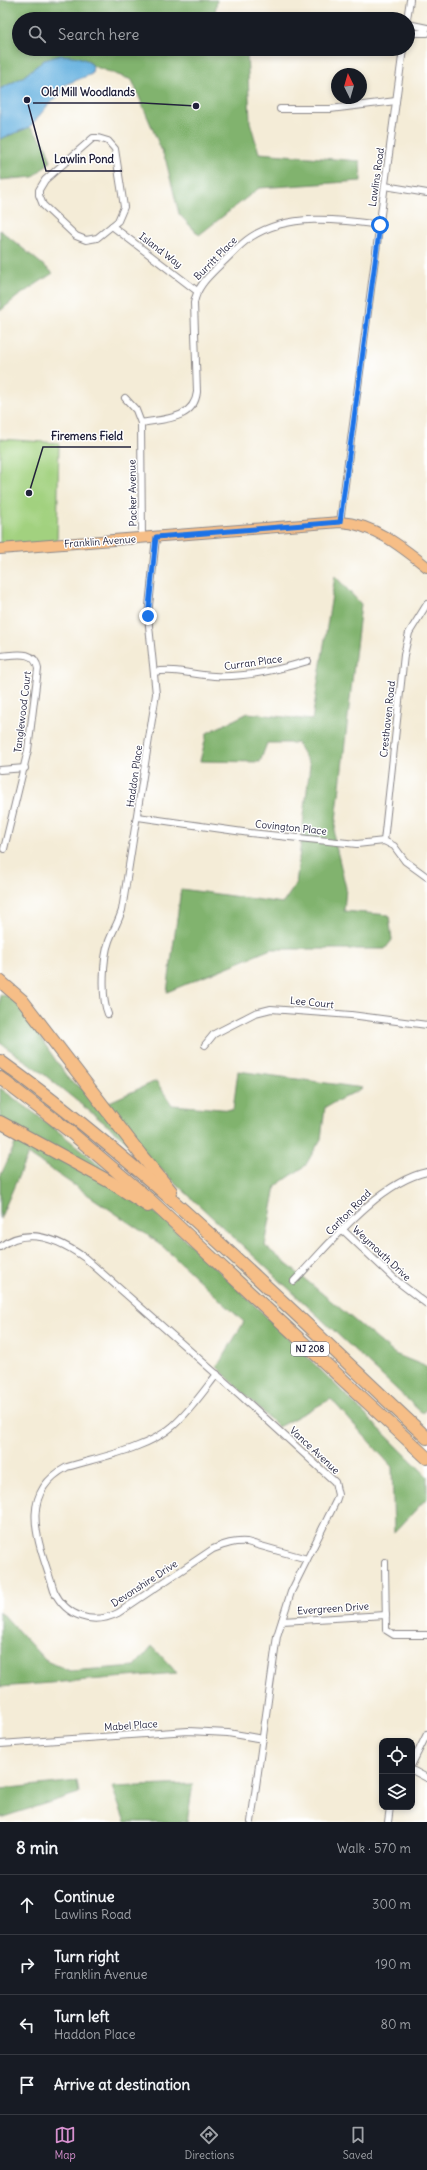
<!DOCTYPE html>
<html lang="en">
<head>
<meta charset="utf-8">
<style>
  body { margin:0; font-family:Delius,sans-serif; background:#242831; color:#f1f3f6 }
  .controls { position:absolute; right:12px; bottom:12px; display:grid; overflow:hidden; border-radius:8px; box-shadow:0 2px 6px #0003 }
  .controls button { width:36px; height:36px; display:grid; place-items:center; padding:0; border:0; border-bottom:1px solid #363941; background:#171b24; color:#f1f3f6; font:20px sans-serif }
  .compass { position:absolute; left:331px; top:68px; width:36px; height:36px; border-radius:50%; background:#171b24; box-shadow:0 2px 6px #0003; rotate:355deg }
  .stop { position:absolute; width:12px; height:12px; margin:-9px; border:3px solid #1a73e8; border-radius:50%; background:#fff }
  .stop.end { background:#1a73e8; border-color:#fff; box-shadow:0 1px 4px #0008 }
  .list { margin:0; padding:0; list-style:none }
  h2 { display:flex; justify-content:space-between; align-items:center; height:52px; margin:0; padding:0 16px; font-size:17px }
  h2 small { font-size:13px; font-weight:400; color:#9ea1a6 }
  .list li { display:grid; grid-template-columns:26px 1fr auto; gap:12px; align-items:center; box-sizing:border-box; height:60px; padding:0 16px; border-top:1px solid #363941 }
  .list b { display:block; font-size:15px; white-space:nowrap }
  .list p { margin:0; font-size:13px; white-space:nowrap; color:#9ea1a6 }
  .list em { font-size:13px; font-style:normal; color:#9ea1a6 }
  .icon { flex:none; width:22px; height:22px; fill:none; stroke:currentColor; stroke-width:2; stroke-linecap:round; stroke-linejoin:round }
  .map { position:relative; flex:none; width:427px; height:1822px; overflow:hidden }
  .search { position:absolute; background:#171b24; box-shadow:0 2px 6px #0003; left:12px; right:12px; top:12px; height:44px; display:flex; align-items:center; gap:10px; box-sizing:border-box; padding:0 14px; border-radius:22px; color:#9ea1a6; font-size:15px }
  .sheet { height:292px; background:#171b24 }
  nav { display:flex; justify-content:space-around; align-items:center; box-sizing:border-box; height:56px; border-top:1px solid #363941; background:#171b24; font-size:11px; color:#9ea1a6 }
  nav a { display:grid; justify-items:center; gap:2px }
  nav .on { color:#d690ce }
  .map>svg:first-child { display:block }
</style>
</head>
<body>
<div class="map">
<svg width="427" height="1822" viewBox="0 0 427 1822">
  <rect width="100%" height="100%" fill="#fff"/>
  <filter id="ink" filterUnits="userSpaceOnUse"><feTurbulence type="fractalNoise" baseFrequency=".025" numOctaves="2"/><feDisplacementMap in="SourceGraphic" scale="8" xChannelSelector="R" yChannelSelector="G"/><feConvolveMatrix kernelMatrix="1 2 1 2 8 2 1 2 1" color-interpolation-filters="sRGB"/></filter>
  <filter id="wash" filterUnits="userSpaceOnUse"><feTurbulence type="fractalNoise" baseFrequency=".012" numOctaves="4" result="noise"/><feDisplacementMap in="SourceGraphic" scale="16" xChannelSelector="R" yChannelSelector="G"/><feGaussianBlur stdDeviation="0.9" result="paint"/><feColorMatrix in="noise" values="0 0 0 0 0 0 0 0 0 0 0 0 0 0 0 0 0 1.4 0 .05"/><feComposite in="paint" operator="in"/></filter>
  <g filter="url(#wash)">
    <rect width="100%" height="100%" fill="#f4ecd7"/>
    <!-- green -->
    <polygon fill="#a2d17f" stroke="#627a5d" points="0,439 59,443 57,544 0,549"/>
    <!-- forest -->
    <g fill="#81b36e" stroke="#526a54">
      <polygon points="0,0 217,0 214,19 19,19 19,49 247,49 250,122 259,153 360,161 361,181 259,188 199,235 179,214 166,161 132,80 93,66 88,60 44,60 23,77 0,89"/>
      <polygon points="30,127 45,144 51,161 33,177 0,180 0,139"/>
      <polygon points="0,230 53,273 17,297 0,311"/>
      <polygon points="335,576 361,604 334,838 346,888 344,911 389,915 392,940 385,949 271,949 167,992 181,889 283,903 296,884 310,765 297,743 267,743 260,762 200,761 207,733 248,713 312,720"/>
      <polygon points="0,994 13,998 70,1081 107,1103 156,1081 172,1105 233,1110 238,1071 363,1088 325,1107 321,1139 305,1166 276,1186 265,1246 395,1354 427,1367 427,1409 422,1413 155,1164 41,1072 0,1043"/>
      <path d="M0 1088C157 1199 290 1341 427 1476V1498L394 1533 392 1467 331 1399 278 1427 217 1367 244 1322 159 1243 28 1154 0 1219V1177L21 1131 0 1118Z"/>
      <polygon points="0,1611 45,1660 70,1671 135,1666 152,1646 177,1673 0,1687"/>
      <polygon points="77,1781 79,1793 0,1818 0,1789"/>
      <polygon points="193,1784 187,1822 125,1822 112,1787"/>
    </g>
    <!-- water -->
    <path fill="#68b2e0" stroke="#456a8e" d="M61 55C74 56 84 56 93 66L92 74 64 85 61 94 48 105 30 127 0 139V89L23 77 44 60Z"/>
  </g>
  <g filter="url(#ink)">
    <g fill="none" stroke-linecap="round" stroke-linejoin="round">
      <!-- street casing -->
      <g stroke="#8b8789" stroke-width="8">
        <g id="street">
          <polyline points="407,19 410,0"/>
          <polyline points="408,24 427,28"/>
          <polyline points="408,33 427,33"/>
          <polyline points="280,109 330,109 396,101"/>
          <polygon points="93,138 98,138 108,141 115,149 124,207 118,221 97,238 86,240 76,236 43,205 39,195 39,190 45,180"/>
          <polyline points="385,186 427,193"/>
          <polyline points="112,226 197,291"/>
          <polyline points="125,398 136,410 141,423 142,538"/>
          <path d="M141 423C163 419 194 420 197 392L194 303C197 286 209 276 221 264 231 255 240 244 251 237 288 213 338 219 380 225"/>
          <polyline points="340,522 403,49"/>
          <path d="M0 656C15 655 35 649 38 669L28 750 4 849"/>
          <path d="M154 672C175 668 193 675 214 676 245 678 278 670 308 661"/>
          <polyline points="0,770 25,768"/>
          <polyline points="138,817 250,833 357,844 384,841 394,846 405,861 427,877"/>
          <polyline points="384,841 404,655 409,633 427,604"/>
          <path d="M108 1014C101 998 103 957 109 941 113 930 119 921 122 910L156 694 148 616 156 537"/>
          <polyline points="205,1045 214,1034 255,1013 271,1009 351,1015 427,1025"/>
          <polyline points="344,1231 397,1281 427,1304"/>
          <path d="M0 1247C28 1225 60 1240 85 1258L240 1395 335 1482 338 1495 336 1501 291 1592 277 1636 251 1822"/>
          <path d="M294 1281C328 1246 378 1182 427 1172"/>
          <path d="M217 1374C203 1392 190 1411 173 1426 147 1449 100 1457 67 1467 14 1495 41 1547 54 1591 66 1616 92 1626 118 1613L213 1549C225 1544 234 1541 247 1542L307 1559"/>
          <polyline points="385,1562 386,1630 394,1635 427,1635"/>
          <polyline points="282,1621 386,1615"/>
          <polyline points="0,1744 188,1731 228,1733 263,1739"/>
          <polyline points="412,1764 427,1734"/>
          <polyline points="412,1770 427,1778"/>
          <polyline points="388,1822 390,1807"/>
        </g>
      </g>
      <!-- primary casing -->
      <g stroke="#8b8789" stroke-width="12">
        <path id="primary" d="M0 549 340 522C374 524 402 547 427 567"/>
      </g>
      <!-- highway casing -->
      <g stroke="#8b8789" stroke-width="14">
        <g id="highway">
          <polyline points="0,981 22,1000 141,1155 171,1191"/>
          <path d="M0 1061C154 1172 289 1309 427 1438"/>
          <polyline points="0,1078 68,1130 149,1199 427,1458"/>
          <polyline points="0,1122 112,1183 148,1206"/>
        </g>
      </g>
      <!-- street -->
      <use href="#street" stroke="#fff" stroke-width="6"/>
      <!-- primary -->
      <use href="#primary" stroke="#f6be87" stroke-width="10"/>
      <!-- highway -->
      <use href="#highway" stroke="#f6be87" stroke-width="12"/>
    </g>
  </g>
  <g fill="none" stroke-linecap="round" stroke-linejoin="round" filter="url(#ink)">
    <!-- route -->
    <polyline stroke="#1a73e8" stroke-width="5" points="148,616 156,537 340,522 380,225"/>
  </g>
  <g text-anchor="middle" stroke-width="3" stroke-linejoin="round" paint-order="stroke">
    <!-- shield labels -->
    <rect fill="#fff" stroke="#646476" stroke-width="1" x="291" y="1342" width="38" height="14" rx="3"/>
    <g font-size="9" font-weight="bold" fill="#22223b">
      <text x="310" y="1352">NJ 208</text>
    </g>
    <!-- street labels -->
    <g font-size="10" fill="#22223b" stroke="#fff">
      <text transform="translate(376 177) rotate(-82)" y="4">Lawlins Road</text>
      <text transform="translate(161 250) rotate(37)" y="4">Island Way</text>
      <text transform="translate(215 258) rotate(-45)" y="4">Burritt Place</text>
      <text transform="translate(132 493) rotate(-91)" y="4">Packer Avenue</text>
      <text transform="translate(100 541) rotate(-4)" y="4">Franklin Avenue</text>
      <text transform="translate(253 662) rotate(-8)" y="4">Curran Place</text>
      <text transform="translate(22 712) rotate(-83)" y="4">Tanglewood Court</text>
      <text transform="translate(387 719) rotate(-84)" y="4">Cresthaven Road</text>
      <text transform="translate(134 776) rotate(-82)" y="4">Haddon Place</text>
      <text transform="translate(291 827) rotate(6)" y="4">Covington Place</text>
      <text transform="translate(312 1002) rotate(6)" y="4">Lee Court</text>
      <text transform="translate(348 1212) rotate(-45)" y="4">Carlton Road</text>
      <text transform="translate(382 1253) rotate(43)" y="4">Weymouth Drive</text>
      <text transform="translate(315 1450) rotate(43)" y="4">Vance Avenue</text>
      <text transform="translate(144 1583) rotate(-33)" y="4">Devonshire Drive</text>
      <text transform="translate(333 1608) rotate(-4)" y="4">Evergreen Drive</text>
      <text transform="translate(131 1725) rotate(-4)" y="4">Mabel Place</text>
    </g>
  </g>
  <!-- callouts -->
  <path fill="none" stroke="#22223b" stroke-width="1.5" d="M196 106L143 103H33M27 100L46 171H122M29 493L43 447H131"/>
  <g fill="#22223b" stroke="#fff" stroke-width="1.5">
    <circle cx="196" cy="106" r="4"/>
    <circle cx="27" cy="100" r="4"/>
    <circle cx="29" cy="493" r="4"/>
  </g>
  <g font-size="11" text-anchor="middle" font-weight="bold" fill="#22223b" stroke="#fff" stroke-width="3" stroke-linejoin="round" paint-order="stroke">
    <text x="88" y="96">Old Mill Woodlands</text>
    <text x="84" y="163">Lawlin Pond</text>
    <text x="87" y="440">Firemens Field</text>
  </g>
</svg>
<div class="controls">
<button><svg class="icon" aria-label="locate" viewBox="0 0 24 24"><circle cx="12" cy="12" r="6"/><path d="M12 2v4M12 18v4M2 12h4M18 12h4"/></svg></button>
<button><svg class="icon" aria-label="layers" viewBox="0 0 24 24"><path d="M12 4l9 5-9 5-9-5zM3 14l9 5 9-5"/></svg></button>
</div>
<svg class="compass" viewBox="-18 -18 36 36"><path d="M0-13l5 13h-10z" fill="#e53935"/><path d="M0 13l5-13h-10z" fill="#9ea1a6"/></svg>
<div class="stop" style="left:380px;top:225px"></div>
<div class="stop end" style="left:148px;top:616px"></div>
<div class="search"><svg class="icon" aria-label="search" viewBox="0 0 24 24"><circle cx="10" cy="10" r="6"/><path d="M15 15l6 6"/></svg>Search here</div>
</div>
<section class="sheet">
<h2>8 min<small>Walk · 570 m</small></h2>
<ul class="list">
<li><svg class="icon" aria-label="ahead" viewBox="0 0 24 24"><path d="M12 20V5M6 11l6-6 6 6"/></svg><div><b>Continue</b><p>Lawlins Road</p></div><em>300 m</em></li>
<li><svg class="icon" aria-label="right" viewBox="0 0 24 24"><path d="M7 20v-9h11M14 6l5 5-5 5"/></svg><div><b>Turn right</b><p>Franklin Avenue</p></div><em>190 m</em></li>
<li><svg class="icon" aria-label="left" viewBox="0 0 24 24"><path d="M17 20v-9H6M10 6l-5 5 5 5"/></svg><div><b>Turn left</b><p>Haddon Place</p></div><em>80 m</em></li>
<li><svg class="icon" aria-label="arrive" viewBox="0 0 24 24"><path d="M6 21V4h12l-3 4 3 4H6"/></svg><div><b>Arrive at destination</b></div></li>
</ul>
</section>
<nav>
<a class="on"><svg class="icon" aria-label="map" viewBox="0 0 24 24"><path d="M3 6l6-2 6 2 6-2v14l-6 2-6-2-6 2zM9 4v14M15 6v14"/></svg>Map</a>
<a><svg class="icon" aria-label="directions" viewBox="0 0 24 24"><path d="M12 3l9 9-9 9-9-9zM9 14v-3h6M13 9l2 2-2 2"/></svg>Directions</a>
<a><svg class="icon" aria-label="saved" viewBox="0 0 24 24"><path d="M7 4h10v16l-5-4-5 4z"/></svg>Saved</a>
</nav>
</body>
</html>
